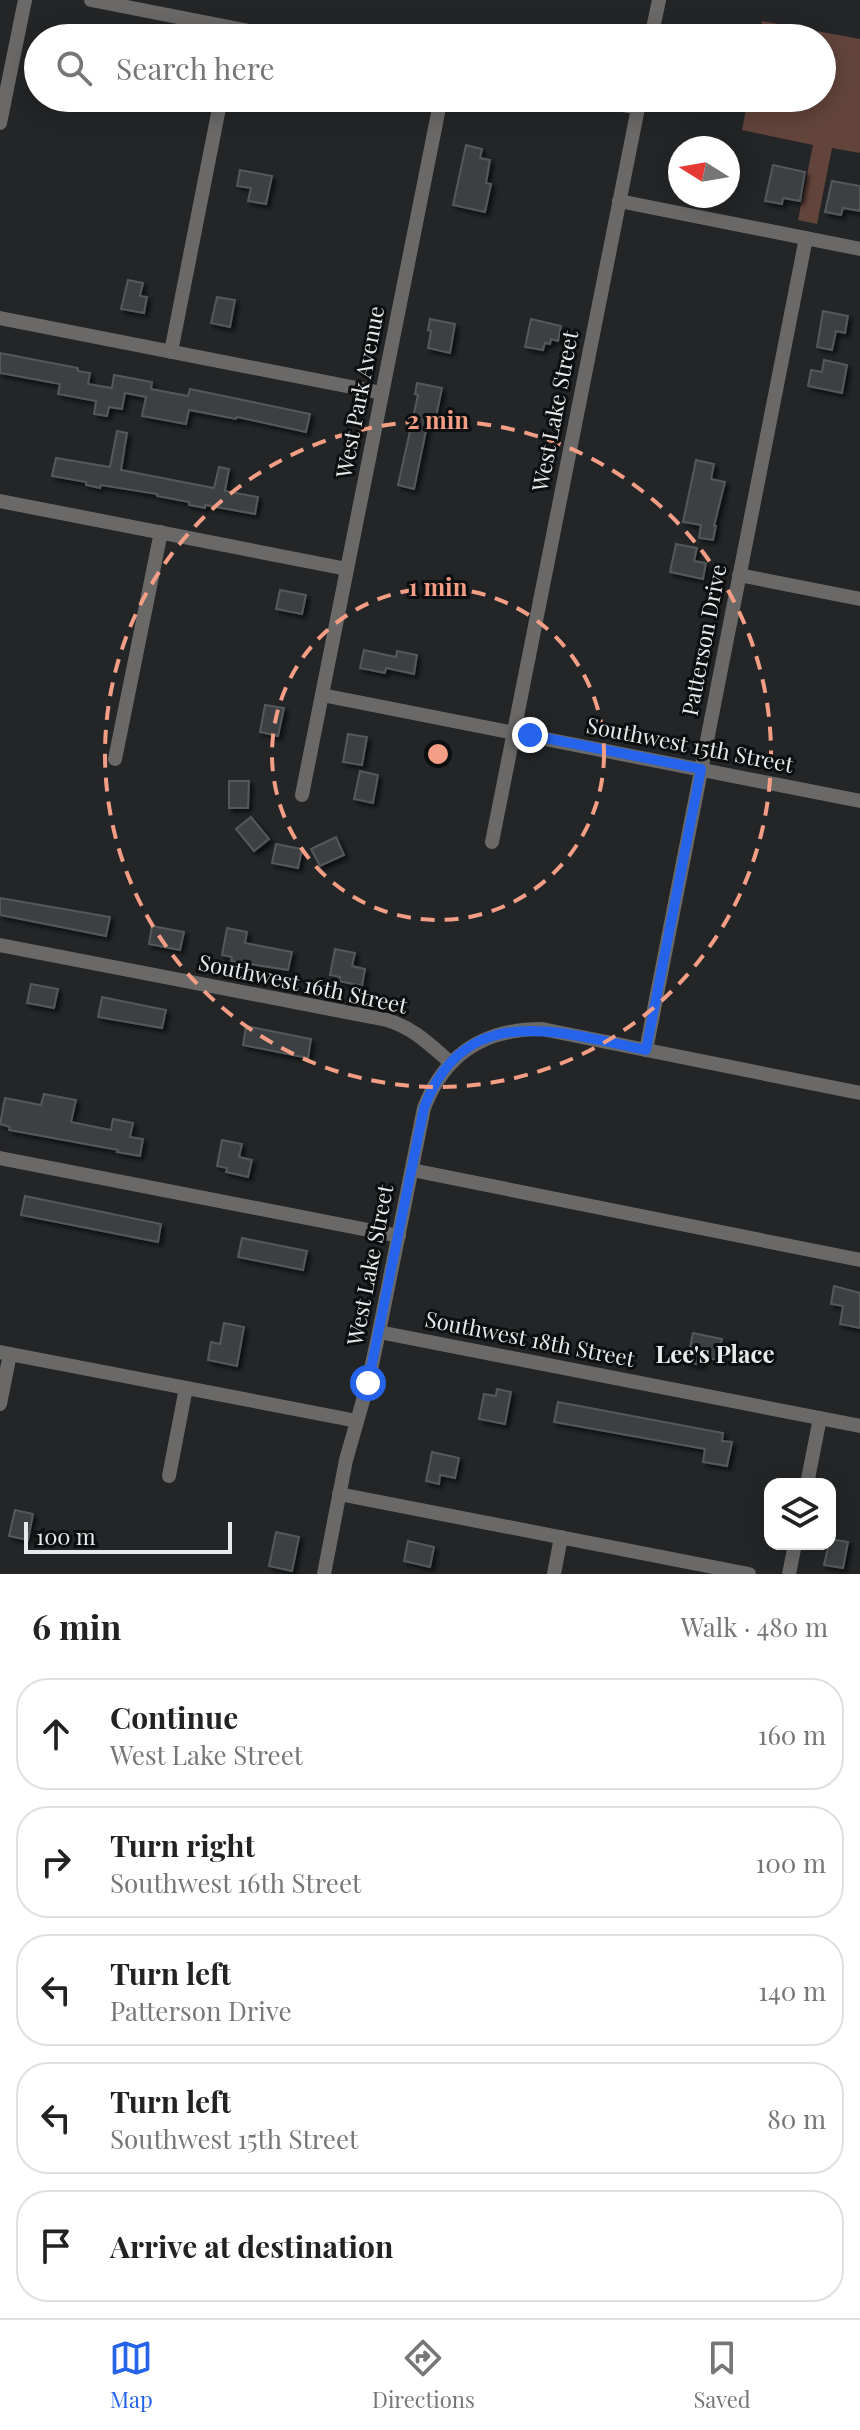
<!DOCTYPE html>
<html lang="en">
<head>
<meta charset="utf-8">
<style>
  body { margin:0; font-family:"Playfair Display",serif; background:#f6f6f6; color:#222 }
  .controls { position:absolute; right:24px; bottom:24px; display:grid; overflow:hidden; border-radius:16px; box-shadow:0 4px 20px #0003 }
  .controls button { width:72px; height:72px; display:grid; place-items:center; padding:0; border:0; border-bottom:2px solid #e0e0e0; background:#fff; color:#222; font:40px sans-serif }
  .compass { position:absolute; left:668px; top:136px; width:72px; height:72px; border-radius:50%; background:#fff; box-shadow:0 4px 20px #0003; rotate:281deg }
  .scale { position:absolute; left:24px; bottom:20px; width:208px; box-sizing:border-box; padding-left:8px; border:4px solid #e7e9ea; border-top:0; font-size:22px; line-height:28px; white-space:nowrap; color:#e7e9ea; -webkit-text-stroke:6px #0d0e0f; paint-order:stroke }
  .stop { position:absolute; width:24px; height:24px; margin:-18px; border:6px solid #2563eb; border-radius:50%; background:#fff }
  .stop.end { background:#2563eb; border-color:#fff; box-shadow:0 2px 8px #0008 }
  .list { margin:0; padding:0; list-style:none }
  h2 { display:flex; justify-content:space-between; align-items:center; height:104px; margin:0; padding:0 32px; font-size:34px }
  h2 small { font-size:26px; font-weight:400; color:#767676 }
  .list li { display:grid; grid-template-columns:52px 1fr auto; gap:24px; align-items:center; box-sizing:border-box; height:112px; margin:0 16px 16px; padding:0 16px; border:2px solid #e0e0e0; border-radius:32px }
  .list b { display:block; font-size:30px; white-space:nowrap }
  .list p { margin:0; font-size:26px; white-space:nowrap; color:#767676 }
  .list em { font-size:26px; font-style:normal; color:#767676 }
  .icon { flex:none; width:44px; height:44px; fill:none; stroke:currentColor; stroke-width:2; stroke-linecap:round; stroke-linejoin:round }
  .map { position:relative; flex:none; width:860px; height:1574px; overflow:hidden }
  .search { position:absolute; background:#fff; box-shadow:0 4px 20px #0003; left:24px; right:24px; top:24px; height:88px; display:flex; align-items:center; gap:20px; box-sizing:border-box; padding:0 28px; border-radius:44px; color:#767676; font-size:30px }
  .sheet { height:744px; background:#fff }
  nav { display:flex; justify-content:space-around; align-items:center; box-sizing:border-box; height:112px; border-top:2px solid #e0e0e0; background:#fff; font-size:22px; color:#767676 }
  nav a { display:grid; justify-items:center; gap:4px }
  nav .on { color:#2563eb }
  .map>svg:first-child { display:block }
</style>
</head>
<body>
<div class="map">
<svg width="860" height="1574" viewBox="0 0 860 1574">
  <defs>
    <filter id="shadow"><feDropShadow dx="3.5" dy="3.5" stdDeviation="2" flood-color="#0009"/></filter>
  </defs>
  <rect width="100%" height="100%" fill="#232527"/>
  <!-- green -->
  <polygon fill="#62443b" points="762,21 860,39 860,153 832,148 817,224 798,220 813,145 742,130 748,98 822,98 822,38 759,38"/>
  <!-- building -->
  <g fill="#3e4142" stroke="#55585a" stroke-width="2" filter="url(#shadow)">
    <polygon points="466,145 482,149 480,158 490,160 486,183 491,184 485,212 453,205"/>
    <polygon points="773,165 805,172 800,201 783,198 782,204 765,201"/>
    <polygon points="240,170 272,176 266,204 248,201 251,188 237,186"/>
    <polygon points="832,181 860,186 860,211 843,208 841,215 825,212"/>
    <polygon points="128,280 143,283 140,296 147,297 144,313 121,309"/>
    <polygon points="217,297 235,300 230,327 211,323"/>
    <polygon points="823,311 848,316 845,333 836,331 832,350 817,347"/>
    <polygon points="430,319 455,324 450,353 428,348 431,331 428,330"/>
    <polygon points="531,319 561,326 558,341 551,339 550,344 545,343 543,350 525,347"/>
    <polygon points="0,353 78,368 78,371 90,373 88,384 112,388 114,375 152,382 151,389 188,396 190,389 310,414 306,432 237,417 236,419 189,410 186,424 142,416 146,397 125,393 122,409 109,407 107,416 94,414 96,401 58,394 60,384 0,373"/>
    <polygon points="824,360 847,365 842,393 808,386 811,370 822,372"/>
    <polygon points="417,383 442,388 436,417 429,416 414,489 398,485 418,395 415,394"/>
    <polygon points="117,431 127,433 121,470 214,488 219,467 229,469 225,491 258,497 255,514 205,505 205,508 189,505 189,502 157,496 157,494 101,485 100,488 86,485 86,482 52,476 56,458 110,467"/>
    <polygon points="696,460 714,464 711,479 725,482 714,526 716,526 713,540 699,538 701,525 683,522"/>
    <polygon points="676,544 697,548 694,561 706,563 703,579 670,572"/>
    <polygon points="280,590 306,595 302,614 276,609"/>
    <polygon points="364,650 396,657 397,651 417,655 414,674 386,668 385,673 360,668"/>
    <polygon points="265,705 284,708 278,736 260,732"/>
    <polygon points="348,734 367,737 362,765 343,762"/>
    <polygon points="360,771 378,775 373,803 354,799"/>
    <polygon points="229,781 249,781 248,808 229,808"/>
    <polygon points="251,817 269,839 254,851 236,829"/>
    <polygon points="336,837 344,855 320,866 311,849"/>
    <polygon points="276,844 302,849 298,868 272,863"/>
    <polygon points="0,898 110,917 106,936 0,915"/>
    <polygon points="152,926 184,932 180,950 149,944"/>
    <polygon points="227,928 247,932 245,943 292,952 288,970 231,961 232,957 222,955"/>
    <polygon points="335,949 355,953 352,966 365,969 362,986 339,981 340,977 330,975"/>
    <polygon points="31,984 58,989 54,1008 27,1003"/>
    <polygon points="102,997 166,1010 162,1028 98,1017"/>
    <polygon points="246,1026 311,1039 308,1058 243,1045"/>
    <polygon points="44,1094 76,1100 71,1122 111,1130 113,1119 133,1123 130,1137 143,1139 140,1156 117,1152 118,1150 9,1130 10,1127 0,1124 5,1098 41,1105"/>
    <polygon points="222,1140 242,1144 239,1157 252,1160 248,1177 226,1172 227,1168 217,1166"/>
    <polygon points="25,1196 161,1224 158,1242 21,1215"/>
    <polygon points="242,1238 307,1251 303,1270 238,1257"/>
    <polygon points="834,1286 860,1293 860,1328 840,1324 843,1306 831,1304"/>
    <polygon points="224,1323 244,1327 237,1366 208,1360 211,1342 220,1344"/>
    <polygon points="693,1333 722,1339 717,1360 703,1357 701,1365 687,1362"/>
    <polygon points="497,1389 511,1392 505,1424 479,1419 484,1394 496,1396"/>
    <polygon points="558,1402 723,1433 722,1441 732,1442 727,1466 703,1462 705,1449 554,1422"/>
    <polygon points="432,1452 459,1458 455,1478 440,1475 439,1484 426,1481"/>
    <polygon points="15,1510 33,1514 28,1540 9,1536"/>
    <polygon points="276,1532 299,1537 292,1571 269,1566"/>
    <polygon points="830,1539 848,1542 843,1568 824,1565"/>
    <polygon points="408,1541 434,1547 430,1567 404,1561"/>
  </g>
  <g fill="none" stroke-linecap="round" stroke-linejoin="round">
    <!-- minor -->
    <g stroke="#6a6968" stroke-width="14">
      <polyline points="91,0 284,38"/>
      <polyline points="651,38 659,0"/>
      <polyline points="588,98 638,108"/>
      <polyline points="0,123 25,0"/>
      <polyline points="619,201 860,249"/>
      <polyline points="0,318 382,393"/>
      <polyline points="171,352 221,98"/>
      <polyline points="0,501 347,569"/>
      <polyline points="739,575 860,599"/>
      <polyline points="322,695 860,801"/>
      <polyline points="115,759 161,532"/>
      <polyline points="302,795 441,98"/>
      <polyline points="492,842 640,98"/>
      <path d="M0 945 387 1020C414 1028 430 1045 451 1063"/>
      <polyline points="646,1050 806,238"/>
      <polyline points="0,1158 399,1236"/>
      <polyline points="412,1170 860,1260"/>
      <polyline points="379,1332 860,1426"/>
      <polyline points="0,1352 357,1421"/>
      <polyline points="0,1404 10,1354"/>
      <polyline points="169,1476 186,1388"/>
      <polyline points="807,1484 820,1418"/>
      <polyline points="339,1494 749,1574"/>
      <path d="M324 1574 346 1460 368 1383 379 1332 424 1108C445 1053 485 1029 542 1029L860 1093"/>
      <polyline points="554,1574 561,1537"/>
      <polyline points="789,1574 795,1544"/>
    </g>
  </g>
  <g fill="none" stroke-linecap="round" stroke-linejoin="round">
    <!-- route -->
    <path stroke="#2563eb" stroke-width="10" d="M368 1383 424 1108C465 999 559 1032 646 1050L701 769 530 735"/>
  </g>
  <!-- distance rings -->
  <g fill="none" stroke="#f49e86" stroke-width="4" stroke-dasharray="14 10">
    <circle cx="438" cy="754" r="166"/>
    <circle cx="438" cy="754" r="333"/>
  </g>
  <g text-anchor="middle" stroke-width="6" stroke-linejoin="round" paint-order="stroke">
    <!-- street labels -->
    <g font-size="22" fill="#e7e9ea" stroke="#0d0e0f">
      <text transform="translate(360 392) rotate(-79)" y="8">West Park Avenue</text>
      <text transform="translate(555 411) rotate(-79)" y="8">West Lake Street</text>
      <text transform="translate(704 640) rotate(-79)" y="8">Patterson Drive</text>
      <text transform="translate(690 745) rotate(11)" y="8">Southwest 15th Street</text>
      <text transform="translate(303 984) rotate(12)" y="8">Southwest 16th Street</text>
      <text transform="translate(370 1265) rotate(-79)" y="8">West Lake Street</text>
      <text transform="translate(530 1339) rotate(11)" y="8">Southwest 18th Street</text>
    </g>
    <!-- neighbourhood labels -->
    <g font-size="24" font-weight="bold" fill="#e7e9ea" stroke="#0d0e0f">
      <text x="715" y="1363">Lee's Place</text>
    </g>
  </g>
  <circle cx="438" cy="754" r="12" fill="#f49e86" stroke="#0d0e0f" stroke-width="4"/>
  <g font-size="24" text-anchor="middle" font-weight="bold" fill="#f49e86" stroke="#0d0e0f" stroke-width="6" stroke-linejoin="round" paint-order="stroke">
    <text x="438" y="429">2 min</text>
    <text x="438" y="596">1 min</text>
  </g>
</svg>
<div class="controls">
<button><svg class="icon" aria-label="layers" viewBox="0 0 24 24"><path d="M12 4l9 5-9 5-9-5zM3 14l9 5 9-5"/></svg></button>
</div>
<svg class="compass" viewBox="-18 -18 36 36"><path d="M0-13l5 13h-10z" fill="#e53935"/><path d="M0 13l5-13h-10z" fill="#767676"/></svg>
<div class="scale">100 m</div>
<div class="stop" style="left:368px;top:1383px"></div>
<div class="stop end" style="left:530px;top:735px"></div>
<div class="search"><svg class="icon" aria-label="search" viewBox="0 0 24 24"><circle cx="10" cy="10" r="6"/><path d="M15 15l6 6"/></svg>Search here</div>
</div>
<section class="sheet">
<h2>6 min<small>Walk · 480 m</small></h2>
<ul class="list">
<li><svg class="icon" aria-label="ahead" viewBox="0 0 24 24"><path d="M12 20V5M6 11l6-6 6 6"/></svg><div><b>Continue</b><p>West Lake Street</p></div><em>160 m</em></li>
<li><svg class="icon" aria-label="right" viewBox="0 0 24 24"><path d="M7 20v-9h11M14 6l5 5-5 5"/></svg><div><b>Turn right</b><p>Southwest 16th Street</p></div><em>100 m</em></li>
<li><svg class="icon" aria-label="left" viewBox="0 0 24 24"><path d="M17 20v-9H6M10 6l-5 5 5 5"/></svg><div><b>Turn left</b><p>Patterson Drive</p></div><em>140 m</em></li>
<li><svg class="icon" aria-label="left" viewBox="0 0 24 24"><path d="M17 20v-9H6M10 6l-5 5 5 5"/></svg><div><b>Turn left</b><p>Southwest 15th Street</p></div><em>80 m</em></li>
<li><svg class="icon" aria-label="arrive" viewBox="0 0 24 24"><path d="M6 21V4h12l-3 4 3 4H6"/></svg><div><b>Arrive at destination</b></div></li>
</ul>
</section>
<nav>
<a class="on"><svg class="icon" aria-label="map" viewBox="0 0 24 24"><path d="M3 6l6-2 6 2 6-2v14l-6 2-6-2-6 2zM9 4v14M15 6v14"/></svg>Map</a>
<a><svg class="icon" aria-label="directions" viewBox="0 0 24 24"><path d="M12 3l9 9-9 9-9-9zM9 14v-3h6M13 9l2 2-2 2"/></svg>Directions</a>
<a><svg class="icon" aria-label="saved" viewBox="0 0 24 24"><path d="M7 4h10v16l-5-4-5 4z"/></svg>Saved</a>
</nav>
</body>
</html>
